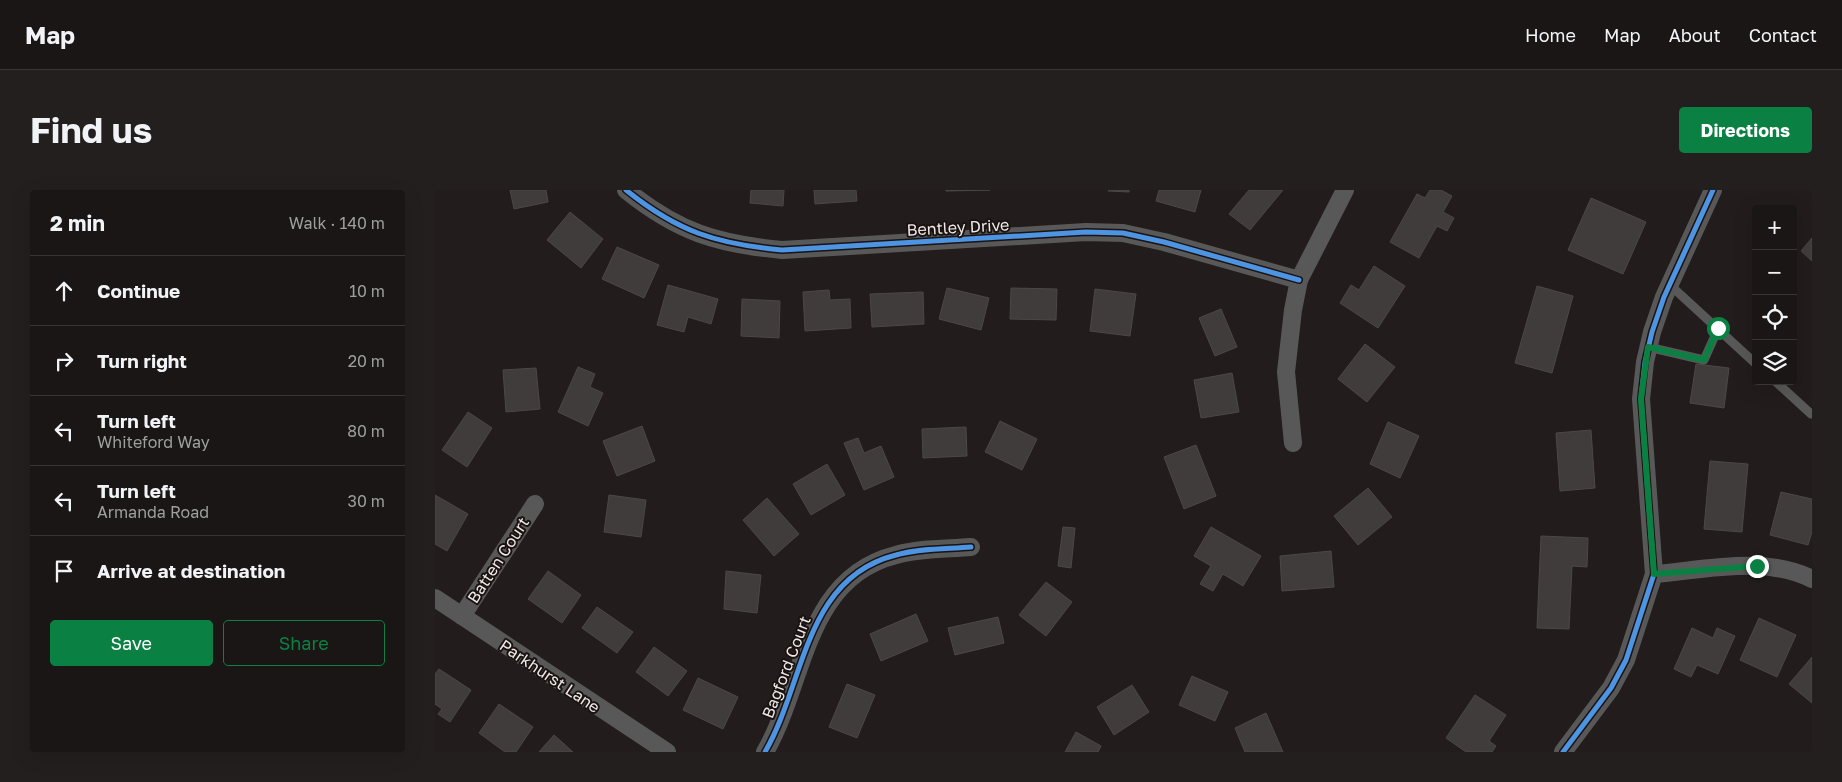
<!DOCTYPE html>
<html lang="en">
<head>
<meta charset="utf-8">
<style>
  body { margin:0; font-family:"Golos Text",sans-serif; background:#231f1e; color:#f1f3f6 }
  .controls { position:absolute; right:15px; top:15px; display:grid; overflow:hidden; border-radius:5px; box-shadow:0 5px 20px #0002 }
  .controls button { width:45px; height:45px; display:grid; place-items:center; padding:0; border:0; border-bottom:1px solid #383534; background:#1a1615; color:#f1f3f6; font:25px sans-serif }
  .stop { position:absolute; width:15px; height:15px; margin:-11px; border:4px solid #0b8043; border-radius:50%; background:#fff }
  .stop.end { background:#0b8043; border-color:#fff; box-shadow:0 1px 5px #0008 }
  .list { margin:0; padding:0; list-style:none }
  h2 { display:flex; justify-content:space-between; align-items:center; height:65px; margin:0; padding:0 20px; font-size:21px }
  h2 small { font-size:16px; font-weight:400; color:#9f9fa0 }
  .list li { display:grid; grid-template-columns:32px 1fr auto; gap:15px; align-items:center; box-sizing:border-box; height:70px; padding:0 20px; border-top:1px solid #383534 }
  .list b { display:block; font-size:19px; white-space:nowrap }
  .list p { margin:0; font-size:16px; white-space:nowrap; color:#9f9fa0 }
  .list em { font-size:16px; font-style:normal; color:#9f9fa0 }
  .actions { display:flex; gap:10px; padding:15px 20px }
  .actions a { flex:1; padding:11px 0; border:1px solid #0b8043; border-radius:5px; text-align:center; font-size:18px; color:#0b8043 }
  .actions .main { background:#0b8043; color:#fff }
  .icon { flex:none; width:28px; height:28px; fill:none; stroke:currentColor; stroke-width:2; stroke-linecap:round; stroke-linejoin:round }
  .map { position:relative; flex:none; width:1377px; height:562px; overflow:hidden; border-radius:5px }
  header { display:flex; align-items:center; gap:30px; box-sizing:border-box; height:70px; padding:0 25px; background:#1a1615; border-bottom:1px solid #383534 }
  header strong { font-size:24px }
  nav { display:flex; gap:28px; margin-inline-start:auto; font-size:18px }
  .intro { display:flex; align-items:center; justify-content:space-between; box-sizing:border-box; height:120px; padding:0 30px }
  h1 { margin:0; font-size:35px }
  .button { padding:12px 22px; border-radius:5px; background:#0b8043; color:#fff; font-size:18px; font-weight:700 }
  main { display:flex; gap:30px; padding:0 30px }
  aside { flex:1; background:#1a1615; border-radius:5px; box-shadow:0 5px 20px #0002 }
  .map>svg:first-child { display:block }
</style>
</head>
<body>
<header>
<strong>Map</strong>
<nav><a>Home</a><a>Map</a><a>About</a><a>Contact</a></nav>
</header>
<div class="intro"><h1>Find us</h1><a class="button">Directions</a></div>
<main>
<aside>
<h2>2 min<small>Walk · 140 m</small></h2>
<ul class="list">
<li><svg class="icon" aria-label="ahead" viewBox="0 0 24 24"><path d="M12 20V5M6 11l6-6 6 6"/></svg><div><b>Continue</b></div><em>10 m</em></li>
<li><svg class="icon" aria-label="right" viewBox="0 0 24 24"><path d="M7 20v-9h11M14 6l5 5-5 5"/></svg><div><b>Turn right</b></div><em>20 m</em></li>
<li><svg class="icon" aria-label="left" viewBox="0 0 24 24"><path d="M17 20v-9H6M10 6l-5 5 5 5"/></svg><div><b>Turn left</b><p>Whiteford Way</p></div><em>80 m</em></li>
<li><svg class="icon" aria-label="left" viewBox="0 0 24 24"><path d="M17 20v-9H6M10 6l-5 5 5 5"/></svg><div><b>Turn left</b><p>Armanda Road</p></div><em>30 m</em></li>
<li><svg class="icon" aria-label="arrive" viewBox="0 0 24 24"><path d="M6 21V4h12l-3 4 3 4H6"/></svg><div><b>Arrive at destination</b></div></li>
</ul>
<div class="actions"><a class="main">Save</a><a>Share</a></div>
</aside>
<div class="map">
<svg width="1377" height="562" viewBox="0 0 1377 562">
  <rect width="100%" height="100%" fill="#221d1c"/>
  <!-- building -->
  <g fill="#403c3b" stroke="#4c4847">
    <polygon points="75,0 111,0 113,12 79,19"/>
    <polygon points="316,0 349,0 348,16 315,13"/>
    <polygon points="379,0 421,0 422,11 380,14"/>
    <polygon points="511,0 555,0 511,1"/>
    <polygon points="674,0 694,0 694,2 673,1"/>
    <polygon points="724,0 766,0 760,22 721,11"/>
    <polygon points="814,0 848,0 815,40 794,24"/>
    <polygon points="995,0 1006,0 1017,6 1008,22 1019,28 1012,41 1002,36 984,68 955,52 982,4 990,8"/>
    <polygon points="1156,8 1211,32 1188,84 1133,60"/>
    <polygon points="135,22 168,49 146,78 112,50"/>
    <polygon points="1377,48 1377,71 1366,61"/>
    <polygon points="182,57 224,75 209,108 167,89"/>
    <polygon points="939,76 970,96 943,138 905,113 916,95 924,100"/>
    <polygon points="233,95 283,109 276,134 253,127 249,142 222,135"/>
    <polygon points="1102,96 1138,106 1117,183 1080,173"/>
    <polygon points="512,98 554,108 546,140 504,129"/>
    <polygon points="576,98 622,99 621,130 575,129"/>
    <polygon points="660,99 701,104 695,146 655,141"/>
    <polygon points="394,100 395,110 415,109 416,138 370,141 368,102"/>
    <polygon points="488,102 489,134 437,137 435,104"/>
    <polygon points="307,109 345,111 344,148 306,146"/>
    <polygon points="786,119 802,157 780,166 764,128"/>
    <polygon points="930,154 960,177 932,212 903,189"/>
    <polygon points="1261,174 1294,178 1289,218 1255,213"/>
    <polygon points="143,177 160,184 155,197 168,203 153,236 123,222"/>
    <polygon points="101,178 105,219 71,222 68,180"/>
    <polygon points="797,183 804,222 766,228 759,190"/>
    <polygon points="33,222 57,238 32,277 7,260"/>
    <polygon points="565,231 602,249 587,280 550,262"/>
    <polygon points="953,232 984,246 965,288 935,274"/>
    <polygon points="207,236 220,271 182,286 168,251"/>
    <polygon points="531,237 532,266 488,268 487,239"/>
    <polygon points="1156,240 1160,298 1125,301 1121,243"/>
    <polygon points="423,248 429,263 446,256 459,287 429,300 409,253"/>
    <polygon points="761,255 781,306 749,319 729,267"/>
    <polygon points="1275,271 1313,274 1307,342 1269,339"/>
    <polygon points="392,274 410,305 376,325 358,294"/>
    <polygon points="933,298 957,327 923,355 899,326"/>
    <polygon points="1346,302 1377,309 1377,342 1373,355 1335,345"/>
    <polygon points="0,305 33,324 12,361 0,354"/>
    <polygon points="174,305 211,310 206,347 169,342"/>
    <polygon points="332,308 364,344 339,366 308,330"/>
    <polygon points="628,337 640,338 636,378 623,376"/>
    <polygon points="776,337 826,366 808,396 788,384 778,401 765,394 776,376 759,366"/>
    <polygon points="1106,346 1153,348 1152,377 1137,376 1134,439 1102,438"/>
    <polygon points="896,361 899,397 847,401 845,366"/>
    <polygon points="113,381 146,405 127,433 93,409"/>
    <polygon points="291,381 326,385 322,423 289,419"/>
    <polygon points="611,392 637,412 611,446 584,425"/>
    <polygon points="162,417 198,442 182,463 147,438"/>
    <polygon points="481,424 493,451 446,471 435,444"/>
    <polygon points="563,427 569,453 520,465 513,438"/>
    <polygon points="1324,428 1361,445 1342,487 1305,470"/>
    <polygon points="1257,438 1278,448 1282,438 1300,446 1283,484 1262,475 1256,487 1239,479"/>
    <polygon points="219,457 252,481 233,506 201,482"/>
    <polygon points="1377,467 1377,513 1354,494"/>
    <polygon points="4,479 36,500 15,532 3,524 7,519 0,514 0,484"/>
    <polygon points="757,486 793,502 780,531 744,515"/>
    <polygon points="263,488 303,507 288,539 248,520"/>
    <polygon points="412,494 440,505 422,548 394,537"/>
    <polygon points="697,495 714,522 679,545 662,517"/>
    <polygon points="1040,505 1071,525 1054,551 1061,556 1057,562 1031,562 1011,548"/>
    <polygon points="64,514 98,537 81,562 70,562 44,543"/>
    <polygon points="831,523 848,562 810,562 800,538"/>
    <polygon points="641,542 666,556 663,562 630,562"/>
    <polygon points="119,545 138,562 104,562"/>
  </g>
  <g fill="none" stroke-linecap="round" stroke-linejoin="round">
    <!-- service -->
    <g stroke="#595858" stroke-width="9">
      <polyline points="1235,95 1321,174"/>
      <polyline points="1213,157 1269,170 1283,139"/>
      <polyline points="1340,191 1376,224"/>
    </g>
    <!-- minor -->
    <g stroke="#595858" stroke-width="18">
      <path d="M191 0C243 42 282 54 347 60L651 42 688 43 729 52 864 90"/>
      <polyline points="858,253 851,182 858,120 864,90 910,0"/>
      <path d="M1219 384C1269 380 1330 365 1377 389"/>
      <polyline points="0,408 232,562"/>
      <polyline points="27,426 100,314"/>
      <path d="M330 562C370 493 369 388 461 365 485 358 512 359 536 357"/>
      <polyline points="1128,562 1176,498 1191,470 1219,384 1206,209 1210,172 1217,142 1229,107 1278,0"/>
    </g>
    <!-- cycleway casing -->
    <g stroke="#1a1311" stroke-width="8">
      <g id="cycleway">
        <path d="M191 0C243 42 282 54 347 60L651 42 688 43 729 52 864 90"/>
        <path d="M330 562C370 493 369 388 461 365 485 358 512 359 536 357"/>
        <polyline points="1128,562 1176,498 1191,470 1219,384 1206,209 1210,172 1217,142 1229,107 1278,0"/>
      </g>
    </g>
    <!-- cycleway -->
    <use href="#cycleway" stroke="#4d94e3" stroke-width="5"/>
  </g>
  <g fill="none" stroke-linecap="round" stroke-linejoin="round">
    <!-- route -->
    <polyline stroke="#0b8043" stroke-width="6" points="1283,138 1269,170 1213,157 1206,209 1219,384 1322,376"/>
  </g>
  <g text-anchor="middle" stroke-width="4" stroke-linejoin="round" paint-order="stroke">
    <!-- street labels -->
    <g font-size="16" fill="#efeae9" stroke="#1a1311">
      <text transform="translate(523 37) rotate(-3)" y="6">Bentley Drive</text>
      <text transform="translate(63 370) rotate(-57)" y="6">Batten Court</text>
      <text transform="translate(351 477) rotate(-69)" y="6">Bagford Court</text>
      <text transform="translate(115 486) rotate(34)" y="6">Parkhurst Lane</text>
    </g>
  </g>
</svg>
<div class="controls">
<button>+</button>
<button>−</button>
<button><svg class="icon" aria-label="locate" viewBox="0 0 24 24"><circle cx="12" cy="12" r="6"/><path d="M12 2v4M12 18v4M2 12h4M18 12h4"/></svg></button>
<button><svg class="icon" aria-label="layers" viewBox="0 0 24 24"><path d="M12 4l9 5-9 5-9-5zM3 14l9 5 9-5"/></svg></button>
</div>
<div class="stop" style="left:1283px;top:138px"></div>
<div class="stop end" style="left:1322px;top:376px"></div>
</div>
</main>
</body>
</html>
